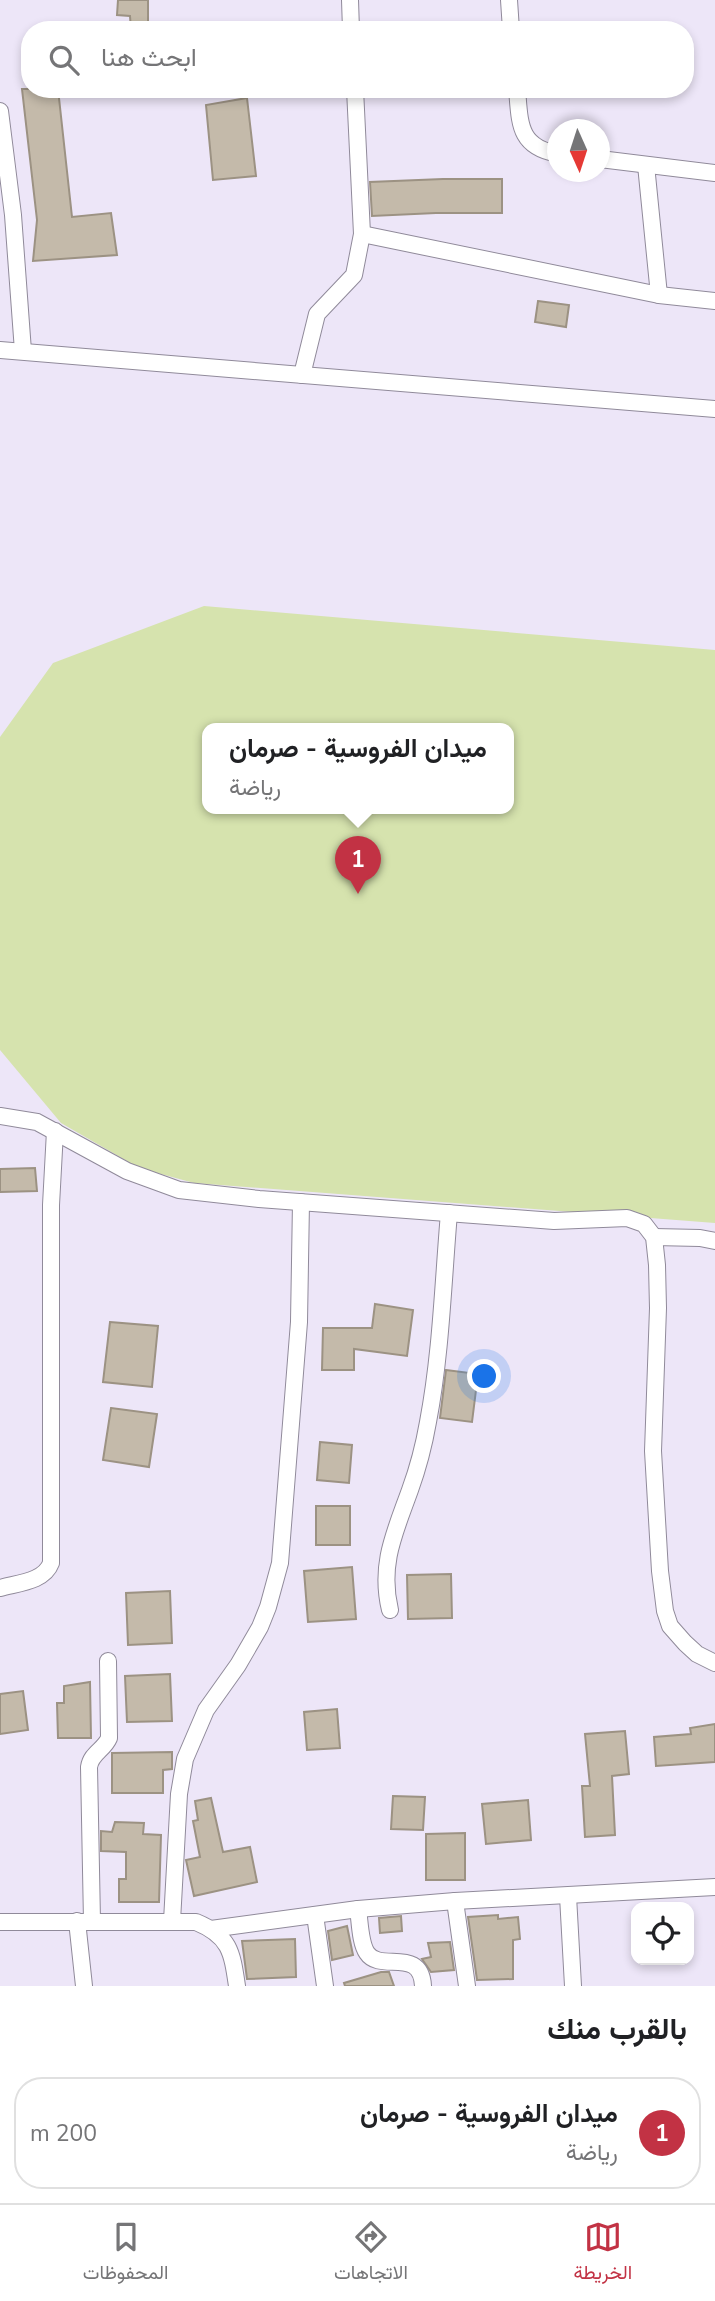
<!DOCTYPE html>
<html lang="ar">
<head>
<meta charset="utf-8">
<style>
  body { margin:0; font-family:"Nunito Sans",Vazirmatn,sans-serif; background:#f6f6f6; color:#202124; direction:rtl }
  .controls { position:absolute; right:21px; bottom:21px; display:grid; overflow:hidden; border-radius:14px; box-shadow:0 4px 10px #0003 }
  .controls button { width:63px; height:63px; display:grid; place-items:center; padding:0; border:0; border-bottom:2px solid #e0e0e0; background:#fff; color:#202124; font:35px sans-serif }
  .compass { position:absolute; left:547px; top:119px; width:63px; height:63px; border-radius:50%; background:#fff; box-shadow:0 4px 10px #0003; rotate:177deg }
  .you { position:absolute; left:485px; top:1377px; width:24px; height:24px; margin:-18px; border:5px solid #fff; border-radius:50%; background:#1a73e8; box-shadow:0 0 0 10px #1a73e833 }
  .badge { display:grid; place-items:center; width:46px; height:46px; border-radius:50%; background:#c23244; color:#fff; font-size:23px; font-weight:700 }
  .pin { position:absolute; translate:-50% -58px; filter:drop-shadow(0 2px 4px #0008) }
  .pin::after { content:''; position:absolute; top:37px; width:24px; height:21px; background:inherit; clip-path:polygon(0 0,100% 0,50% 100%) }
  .popup { position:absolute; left:202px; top:723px; width:312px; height:91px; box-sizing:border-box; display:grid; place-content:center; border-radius:14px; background:#fff; filter:drop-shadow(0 2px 5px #0005); font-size:23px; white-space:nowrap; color:#757577 }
  .popup b { font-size:26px; color:#202124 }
  .popup::after { content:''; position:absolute; left:50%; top:100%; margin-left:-14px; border:14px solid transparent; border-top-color:#fff }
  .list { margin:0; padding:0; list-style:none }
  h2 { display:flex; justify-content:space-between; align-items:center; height:91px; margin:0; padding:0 28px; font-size:30px }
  h2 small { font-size:23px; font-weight:400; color:#757577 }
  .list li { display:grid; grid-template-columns:46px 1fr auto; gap:21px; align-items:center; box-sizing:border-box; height:112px; margin:0 14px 14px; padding:0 14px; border:2px solid #e0e0e0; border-radius:28px }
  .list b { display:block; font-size:26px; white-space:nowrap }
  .list p { margin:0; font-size:23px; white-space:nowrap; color:#757577 }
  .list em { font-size:23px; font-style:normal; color:#757577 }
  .icon { flex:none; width:38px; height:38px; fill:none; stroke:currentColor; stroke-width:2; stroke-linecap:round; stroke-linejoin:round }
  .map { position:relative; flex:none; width:715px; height:1986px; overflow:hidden; direction:ltr }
  .search { position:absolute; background:#fff; box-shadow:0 4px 10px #0003; left:21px; right:21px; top:21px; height:77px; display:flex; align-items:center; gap:18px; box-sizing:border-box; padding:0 24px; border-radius:28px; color:#757577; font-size:26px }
  .sheet { height:217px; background:#fff }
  nav { display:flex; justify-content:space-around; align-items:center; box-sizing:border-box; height:98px; border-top:2px solid #e0e0e0; background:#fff; font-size:19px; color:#757577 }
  nav a { display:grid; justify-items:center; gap:4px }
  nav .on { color:#c23244 }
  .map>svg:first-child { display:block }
</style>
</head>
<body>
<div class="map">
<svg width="715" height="1986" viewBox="0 0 715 1986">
  <rect width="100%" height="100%" fill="#ede6f8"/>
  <!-- green -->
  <path fill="#d6e3ae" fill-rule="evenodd" d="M204 606 715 650V1223L194 1183 139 1168 61 1123 0 1050V737L53 663ZM208 728H508V808H208Z"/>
  <!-- building -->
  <g fill="#c4baaa" stroke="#9c9283" stroke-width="2">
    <polygon points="118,0 148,0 148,30 131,30 130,16 117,15"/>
    <polygon points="22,89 58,89 72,217 111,213 117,255 33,261 37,220"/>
    <polygon points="247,98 256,176 213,180 206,105"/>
    <polygon points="443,179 502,179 502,213 436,213 372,216 370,182"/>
    <polygon points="538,301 569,305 566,327 535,322"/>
    <polygon points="35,1168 37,1191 0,1192 0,1169"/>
    <polygon points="375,1304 413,1310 407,1356 354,1349 354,1370 322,1370 323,1328 372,1328"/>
    <polygon points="110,1322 158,1326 152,1387 103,1382"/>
    <polygon points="446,1370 478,1374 472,1422 440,1418"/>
    <polygon points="111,1408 157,1414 149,1467 103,1460"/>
    <polygon points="320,1442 352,1445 349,1483 317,1480"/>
    <rect x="316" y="1506" width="34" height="39"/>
    <polygon points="352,1567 356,1619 308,1622 304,1571"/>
    <polygon points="451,1574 452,1618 408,1619 407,1575"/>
    <polygon points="170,1591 172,1643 128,1645 126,1593"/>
    <polygon points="170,1674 172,1721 127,1722 125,1676"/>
    <polygon points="90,1682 91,1738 58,1738 57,1703 64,1703 64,1686"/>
    <polygon points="23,1691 28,1730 0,1734 0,1694"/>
    <polygon points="337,1709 340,1748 307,1750 304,1712"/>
    <polygon points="715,1724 715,1762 656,1766 654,1737 691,1734 690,1728"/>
    <polygon points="625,1731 629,1774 612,1776 615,1835 585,1837 582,1786 590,1786 585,1734"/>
    <polygon points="172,1752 172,1769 163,1770 163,1793 112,1793 112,1753"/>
    <polygon points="393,1796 425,1797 423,1830 391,1829"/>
    <polygon points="211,1798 223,1852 250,1847 257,1882 194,1896 186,1860 200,1857 193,1821 198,1820 195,1801"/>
    <polygon points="528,1800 531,1840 486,1844 482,1804"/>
    <polygon points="115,1822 144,1823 143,1834 161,1835 159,1902 119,1902 119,1879 126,1879 126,1852 101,1851 101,1831 112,1832"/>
    <polygon points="465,1833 465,1880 426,1880 426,1834"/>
    <polygon points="498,1915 498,1919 518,1917 520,1939 513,1940 513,1979 477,1980 468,1917"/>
    <polygon points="401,1916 402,1931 380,1933 379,1918"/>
    <polygon points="347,1926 353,1955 332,1960 328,1931"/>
    <polygon points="295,1939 296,1977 247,1979 242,1941"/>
    <polygon points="450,1942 454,1970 431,1972 422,1959 431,1957 428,1943"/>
    <polygon points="381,1972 389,1972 394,1986 345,1986 344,1983"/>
  </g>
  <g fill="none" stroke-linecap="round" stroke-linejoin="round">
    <!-- minor casing -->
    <g stroke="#908a9a" stroke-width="18">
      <g id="minor">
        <polyline points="350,0 351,30"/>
        <polyline points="509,0 511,30"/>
        <path d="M517 89C520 123 518 147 558 154"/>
        <polyline points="0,111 13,215 23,351"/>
        <polyline points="600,159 715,173"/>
        <polyline points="646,165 659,295"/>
        <polyline points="362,234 659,295 715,301"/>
        <polyline points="0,350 715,409"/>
        <polyline points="302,375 317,314 354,275 362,234 355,89"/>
        <polyline points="0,1116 37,1122 127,1171 179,1190 259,1199 554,1221 627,1218 644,1224 654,1237 657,1265 658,1308 653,1451 660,1571 665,1611 670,1626 685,1643 697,1654 715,1663"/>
        <polyline points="654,1237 700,1238 715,1241"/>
        <path d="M0 1588C17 1583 44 1582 51 1563V1205L55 1131"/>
        <path d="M390 1610C379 1564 395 1532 410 1490 418 1468 424 1445 428 1422 441 1354 443 1283 449 1213"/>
        <polyline points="568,1896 573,1986"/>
        <polyline points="455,1901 467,1986"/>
        <path d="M358 1909C360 1922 360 1943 367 1953 380 1973 421 1946 423 1986"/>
        <polyline points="315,1915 325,1986"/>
        <polyline points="77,1921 84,1986"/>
        <path d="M92 1921 89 1767C91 1753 104 1750 109 1738L108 1661"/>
        <polyline points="172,1921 179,1794 185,1759 206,1710 238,1665 260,1627 268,1607 280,1563 299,1322 301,1202"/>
        <path d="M0 1922H196C230 1936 232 1952 237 1986"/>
        <polyline points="211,1929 358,1909 455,1901 715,1887"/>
      </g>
    </g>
    <!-- minor -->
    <use href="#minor" stroke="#fff" stroke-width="16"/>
  </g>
</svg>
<div class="controls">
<button><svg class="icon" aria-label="locate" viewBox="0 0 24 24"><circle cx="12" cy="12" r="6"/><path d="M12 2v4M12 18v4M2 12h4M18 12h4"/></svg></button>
</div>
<svg class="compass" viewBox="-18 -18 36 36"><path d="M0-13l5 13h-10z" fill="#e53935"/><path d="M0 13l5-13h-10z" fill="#757577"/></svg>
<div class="you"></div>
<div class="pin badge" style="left:358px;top:894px">1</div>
<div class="popup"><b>ميدان الفروسية - صرمان</b>رياضة</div>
<div class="search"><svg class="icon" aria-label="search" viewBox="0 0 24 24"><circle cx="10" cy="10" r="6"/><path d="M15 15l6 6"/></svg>ابحث هنا</div>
</div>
<section class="sheet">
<h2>بالقرب منك<small></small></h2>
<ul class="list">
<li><span class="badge">1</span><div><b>ميدان الفروسية - صرمان</b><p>رياضة</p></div><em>200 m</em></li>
</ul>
</section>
<nav>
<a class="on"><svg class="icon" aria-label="map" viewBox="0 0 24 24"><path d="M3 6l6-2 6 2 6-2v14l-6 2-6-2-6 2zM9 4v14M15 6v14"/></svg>الخريطة</a>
<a><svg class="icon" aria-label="directions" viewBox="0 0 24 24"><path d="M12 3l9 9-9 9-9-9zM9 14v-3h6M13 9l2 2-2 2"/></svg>الاتجاهات</a>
<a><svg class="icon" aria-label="saved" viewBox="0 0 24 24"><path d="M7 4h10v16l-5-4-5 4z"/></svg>المحفوظات</a>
</nav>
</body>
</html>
